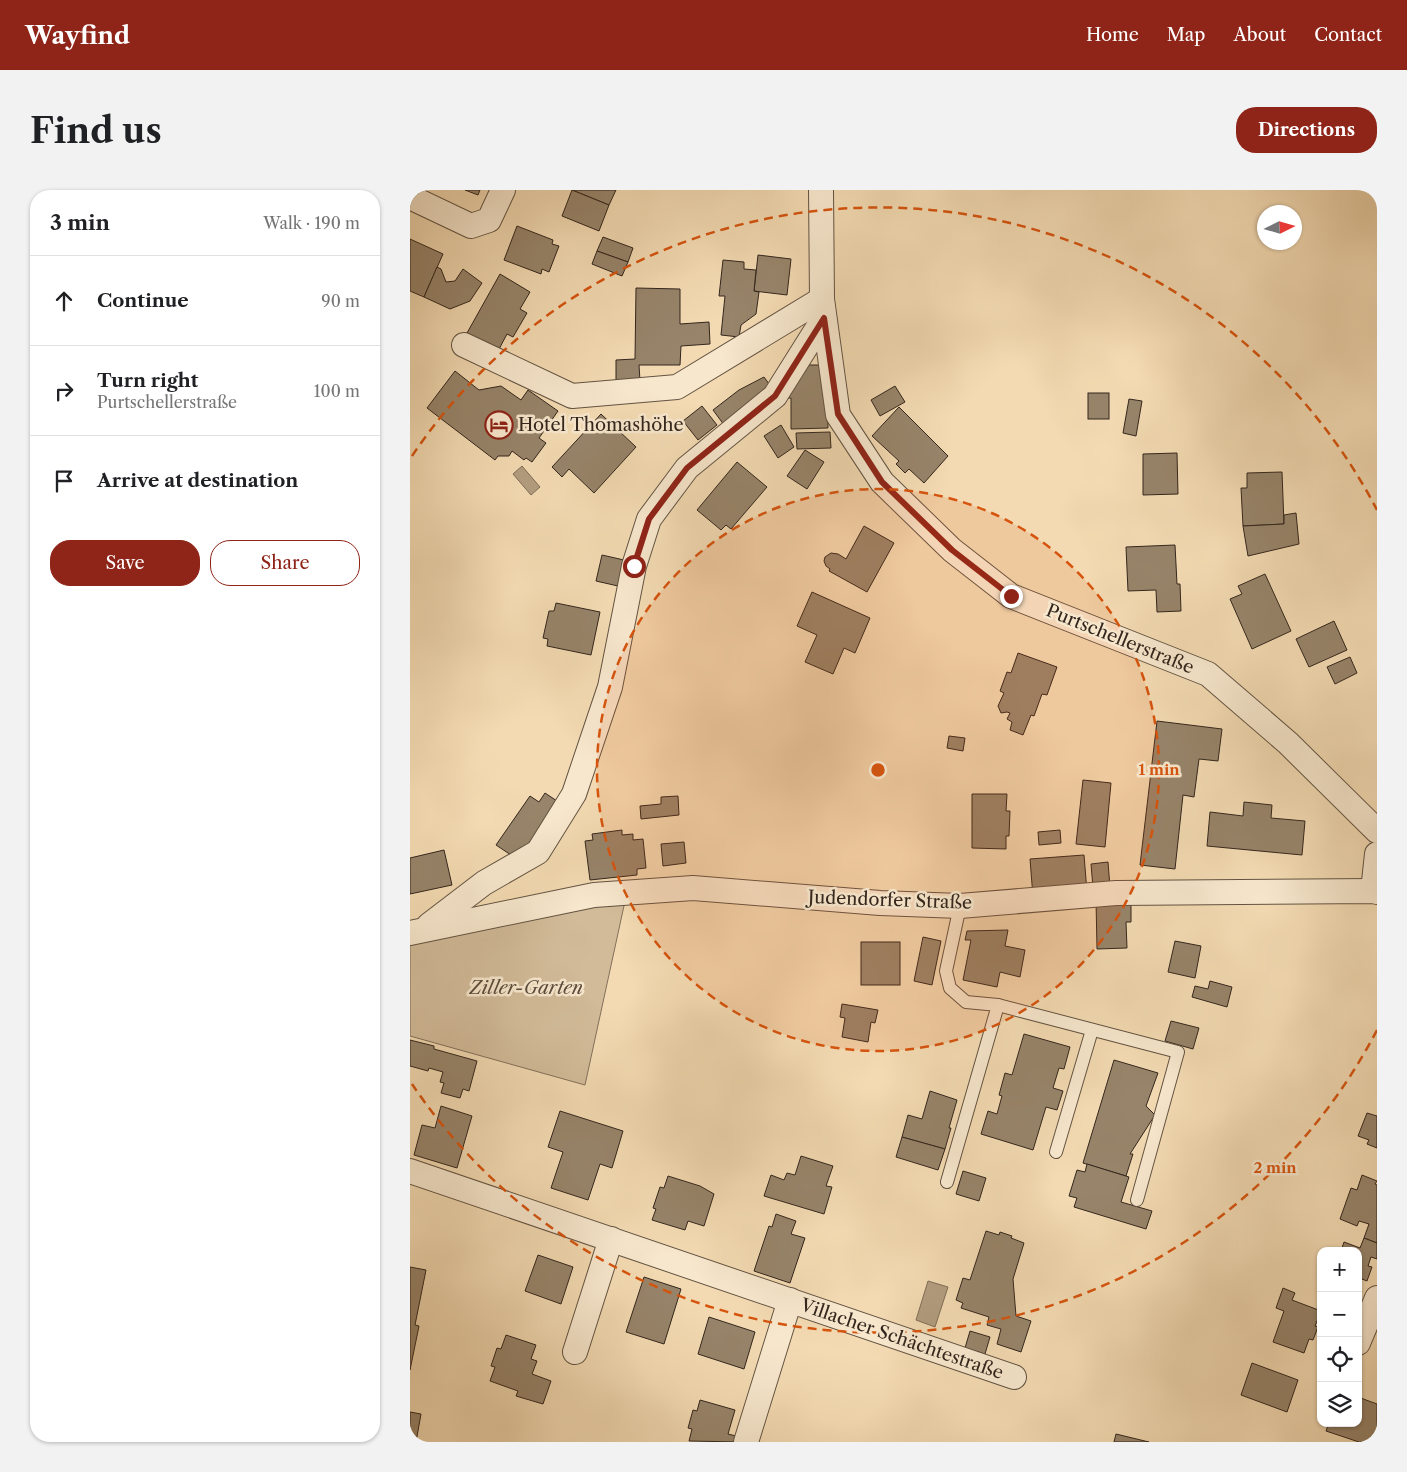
<!DOCTYPE html>
<html lang="en">
<head>
<meta charset="utf-8">
<style>
  body { margin:0; font-family:"Libre Caslon Text",serif; background:#f2f2f2; color:#202124 }
  .controls { position:absolute; right:15px; bottom:15px; display:grid; overflow:hidden; border-radius:10px; box-shadow:0 1px 4px #0004 }
  .controls button { width:45px; height:45px; display:grid; place-items:center; padding:0; border:0; border-bottom:1px solid #e0e0e0; background:#fff; color:#202124; font:25px sans-serif }
  .compass { position:absolute; left:847px; top:15px; width:45px; height:45px; border-radius:50%; background:#fff; box-shadow:0 1px 4px #0004; rotate:85deg }
  .stop { position:absolute; width:15px; height:15px; margin:-11px; border:4px solid #8f2418; border-radius:50%; background:#fff }
  .stop.end { background:#8f2418; border-color:#fff; box-shadow:0 1px 5px #0008 }
  .list { margin:0; padding:0; list-style:none }
  h2 { display:flex; justify-content:space-between; align-items:center; height:65px; margin:0; padding:0 20px; font-size:21px }
  h2 small { font-size:16px; font-weight:400; color:#757577 }
  .list li { display:grid; grid-template-columns:32px 1fr auto; gap:15px; align-items:center; box-sizing:border-box; height:90px; padding:0 20px; border-top:1px solid #e0e0e0 }
  .list b { display:block; font-size:19px; white-space:nowrap }
  .list p { margin:0; font-size:16px; white-space:nowrap; color:#757577 }
  .list em { font-size:16px; font-style:normal; color:#757577 }
  .actions { display:flex; gap:10px; padding:15px 20px }
  .actions a { flex:1; padding:11px 0; border:1px solid #8f2418; border-radius:20px; text-align:center; font-size:18px; color:#8f2418 }
  .actions .main { background:#8f2418; color:#fff }
  .icon { flex:none; width:28px; height:28px; fill:none; stroke:currentColor; stroke-width:2; stroke-linecap:round; stroke-linejoin:round }
  .map { position:relative; flex:none; width:967px; height:1252px; overflow:hidden; border-radius:20px }
  header { display:flex; align-items:center; gap:30px; box-sizing:border-box; height:70px; padding:0 25px; background:#8f2418; color:#fff }
  header strong { font-size:24px }
  nav { display:flex; gap:28px; margin-inline-start:auto; font-size:18px }
  .intro { display:flex; align-items:center; justify-content:space-between; box-sizing:border-box; height:120px; padding:0 30px }
  h1 { margin:0; font-size:35px }
  .button { padding:12px 22px; border-radius:20px; background:#8f2418; color:#fff; font-size:18px; font-weight:700 }
  main { display:flex; gap:30px; padding:0 30px }
  aside { flex:1; background:#fff; border-radius:20px; box-shadow:0 1px 4px #0004 }
  .map>svg:first-child { display:block }
</style>
</head>
<body>
<header>
<strong>Wayfind</strong>
<nav><a>Home</a><a>Map</a><a>About</a><a>Contact</a></nav>
</header>
<div class="intro"><h1>Find us</h1><a class="button">Directions</a></div>
<main>
<aside>
<h2>3 min<small>Walk · 190 m</small></h2>
<ul class="list">
<li><svg class="icon" aria-label="ahead" viewBox="0 0 24 24"><path d="M12 20V5M6 11l6-6 6 6"/></svg><div><b>Continue</b></div><em>90 m</em></li>
<li><svg class="icon" aria-label="right" viewBox="0 0 24 24"><path d="M7 20v-9h11M14 6l5 5-5 5"/></svg><div><b>Turn right</b><p>Purtschellerstraße</p></div><em>100 m</em></li>
<li><svg class="icon" aria-label="arrive" viewBox="0 0 24 24"><path d="M6 21V4h12l-3 4 3 4H6"/></svg><div><b>Arrive at destination</b></div></li>
</ul>
<div class="actions"><a class="main">Save</a><a>Share</a></div>
</aside>
<div class="map">
<svg width="967" height="1252" viewBox="0 0 967 1252">
  <rect width="100%" height="100%" fill="#f3dab2"/>
  <filter id="stains"><feTurbulence type="fractalNoise" baseFrequency=".004" numOctaves="4"/><feColorMatrix values="0 0 0 0 .2 0 0 0 0 .09 0 0 0 0 .02 0 0 0 .5 -.17"/></filter>
  <radialGradient id="worn" r=".72"><stop offset=".6" stop-color="#630" stop-opacity="0"/><stop offset="1" stop-color="#630" stop-opacity=".3"/></radialGradient>
  <!-- green -->
  <polygon fill="#d2bb99" stroke="#82705b" points="217,702 175,895 0,846 0,743"/>
  <!-- water -->
  <g fill="#b29d7f" stroke="#7f6d58">
    <polygon points="112,276 130,297 121,305 103,284"/>
    <polygon points="518,1091 538,1097 525,1137 506,1130"/>
  </g>
  <!-- building -->
  <g fill="#97846a" stroke="#33261d">
    <polygon points="55,0 70,0 68,5"/>
    <polygon points="162,0 206,0 199,15"/>
    <polygon points="162,0 199,15 189,41 152,26"/>
    <polygon points="107,36 143,50 142,54 149,56 139,82 132,79 131,84 94,70"/>
    <polygon points="193,47 223,58 218,72 187,61"/>
    <polygon points="0,49 33,64 14,107 0,101"/>
    <polygon points="187,61 218,72 212,86 182,74"/>
    <polygon points="348,65 381,69 377,105 344,101"/>
    <polygon points="313,70 334,72 334,79 346,80 344,101 349,102 346,124 331,135 329,147 311,145 315,106 309,106"/>
    <polygon points="27,77 31,79 36,92 45,91 53,79 72,93 60,111 40,119 14,107"/>
    <polygon points="90,84 120,102 110,119 117,123 103,147 97,144 88,161 57,143"/>
    <polygon points="226,98 270,99 270,134 299,132 300,154 271,156 270,175 229,175 230,191 206,192 206,170 225,169"/>
    <polygon points="390,175 417,175 418,238 381,239 381,208 370,208"/>
    <polygon points="45,181 69,200 91,196 111,210 118,200 148,221 129,248 136,253 122,272 116,268 114,270 102,261 99,266 88,266 85,270 17,218"/>
    <polygon points="354,187 365,202 317,239 303,220 329,200"/>
    <polygon points="485,196 495,212 470,226 461,210"/>
    <rect x="678" y="203" width="21" height="26"/>
    <polygon points="719,209 732,211 726,246 713,243"/>
    <polygon points="292,216 307,235 288,250 273,231"/>
    <polygon points="489,217 538,266 514,293 499,279 495,283 486,274 489,271 462,246"/>
    <polygon points="191,224 226,257 184,303 159,279 152,287 142,277"/>
    <polygon points="371,235 384,257 368,268 354,246"/>
    <polygon points="420,242 421,258 387,259 386,243"/>
    <polygon points="395,260 414,272 397,299 377,286"/>
    <polygon points="767,263 768,304 733,305 733,264"/>
    <polygon points="327,272 357,297 321,339 316,335 311,340 287,320"/>
    <polygon points="872,282 874,334 833,336 831,298 837,298 837,283"/>
    <polygon points="886,323 889,354 838,366 833,336 874,334 874,325"/>
    <polygon points="454,336 484,353 457,402 419,381 420,379 416,376 414,371 415,367 421,363 428,364 436,369"/>
    <polygon points="765,355 767,394 770,394 771,421 747,422 746,400 718,401 716,357"/>
    <polygon points="192,365 214,370 208,396 186,391"/>
    <polygon points="855,384 881,441 842,459 820,409 832,404 828,396"/>
    <polygon points="402,402 460,428 445,463 434,458 423,484 395,472 407,445 387,436"/>
    <polygon points="146,413 190,422 181,465 137,456 138,449 133,448 139,421 144,421"/>
    <polygon points="924,431 937,460 899,477 886,449"/>
    <polygon points="608,463 647,477 637,505 632,504 624,526 621,525 613,545 600,540 602,532 597,529 600,523 597,522 591,523 588,516 594,503 590,501 597,482 601,483"/>
    <polygon points="940,467 947,483 925,494 917,477"/>
    <polygon points="747,531 812,539 808,571 789,569 784,607 773,605 765,679 730,675"/>
    <polygon points="539,546 555,548 553,561 537,558"/>
    <polygon points="673,590 701,593 695,657 666,654"/>
    <polygon points="135,603 150,613 117,661 107,669 86,655 120,606 129,612"/>
    <polygon points="562,604 597,604 596,621 600,621 599,646 596,646 596,659 562,658"/>
    <polygon points="268,606 269,625 231,629 230,616 251,614 251,607"/>
    <polygon points="834,612 862,615 861,628 895,631 892,665 797,656 800,622 833,626"/>
    <polygon points="212,640 212,645 223,644 223,650 233,649 236,678 227,679 227,685 180,690 175,651 183,650 182,644"/>
    <polygon points="650,640 651,653 629,655 628,642"/>
    <polygon points="274,652 276,673 253,676 251,654"/>
    <polygon points="34,660 42,695 0,704 0,668"/>
    <polygon points="674,665 677,702 623,707 620,669"/>
    <polygon points="698,672 700,697 683,698 681,674"/>
    <polygon points="721,709 721,732 716,732 717,758 687,759 686,710"/>
    <polygon points="598,740 595,756 615,760 610,787 590,782 587,797 553,790 561,750 555,750 557,741"/>
    <polygon points="513,747 531,751 522,795 504,791"/>
    <polygon points="765,751 791,756 785,788 758,782"/>
    <rect x="451" y="752" width="39" height="43"/>
    <polygon points="800,791 822,797 817,817 782,807 785,796 798,799"/>
    <polygon points="432,814 468,820 465,833 461,832 458,852 432,847 435,828 430,827"/>
    <polygon points="761,831 789,838 783,859 755,851"/>
    <polygon points="614,844 660,857 654,879 649,878 643,898 653,901 647,920 636,917 623,960 571,944 578,921 587,924 592,906 589,905 595,883 602,885"/>
    <polygon points="0,850 24,856 24,859 67,871 59,901 53,899 50,908 31,903 34,893 30,892 33,882 19,878 18,881 0,876"/>
    <polygon points="704,870 748,883 736,916 745,925 720,964 723,964 716,986 673,973"/>
    <polygon points="520,901 547,910 539,938 541,938 535,959 492,947 498,925 512,929"/>
    <polygon points="31,916 62,926 47,978 4,965 12,935 25,938"/>
    <polygon points="150,921 213,941 202,978 190,974 178,1010 141,998 153,962 138,957"/>
    <polygon points="957,923 967,926 967,958 957,954 959,950 948,946"/>
    <polygon points="492,947 535,959 528,980 486,967"/>
    <polygon points="391,966 423,976 416,996 422,997 414,1024 354,1006 361,985 374,990 377,983 385,985"/>
    <polygon points="677,974 719,987 711,1012 742,1021 736,1039 664,1017 667,1008 659,1006 667,980 675,982"/>
    <polygon points="553,981 576,988 569,1011 546,1004"/>
    <polygon points="952,985 967,991 965,994 967,995 967,1053 954,1048 959,1034 949,1031 947,1036 930,1029 941,998 947,1000"/>
    <polygon points="258,986 290,996 304,1004 294,1036 278,1031 275,1040 242,1030 246,1019 243,1018 250,997 254,998"/>
    <polygon points="366,1024 386,1031 381,1044 395,1048 380,1093 344,1081 359,1036 362,1037"/>
    <polygon points="576,1041 589,1045 590,1042 602,1046 601,1048 614,1053 603,1089 606,1126 621,1131 611,1162 587,1154 591,1139 577,1135 579,1127 551,1118 553,1113 546,1110 553,1088 560,1090"/>
    <polygon points="954,1048 967,1053 967,1069 961,1067 958,1076 962,1077 957,1091 952,1089 948,1099 948,1061 931,1061 934,1052 950,1058"/>
    <polygon points="128,1065 163,1077 151,1114 115,1101"/>
    <polygon points="0,1077 16,1080 5,1135 9,1136 0,1180"/>
    <polygon points="234,1087 271,1099 254,1154 216,1142"/>
    <polygon points="873,1098 885,1103 882,1110 911,1121 905,1136 908,1137 903,1150 899,1149 894,1163 863,1152 874,1121 866,1118"/>
    <polygon points="299,1127 345,1142 334,1179 288,1164"/>
    <polygon points="560,1141 580,1147 575,1164 555,1158"/>
    <polygon points="96,1145 126,1155 121,1169 127,1171 122,1184 141,1191 133,1214 106,1206 108,1201 80,1191 85,1177 81,1176 87,1158 91,1159"/>
    <polygon points="842,1173 888,1190 877,1222 831,1205"/>
    <polygon points="948,1207 967,1214 967,1252 949,1252 916,1241 919,1233 948,1233"/>
    <polygon points="290,1210 325,1220 318,1244 330,1247 329,1252 279,1251 282,1239 278,1238 283,1220 287,1221"/>
    <polygon points="0,1222 11,1224 6,1252 0,1252"/>
    <polygon points="706,1244 739,1252 704,1252"/>
  </g>
  <g fill="none" stroke-linecap="round" stroke-linejoin="round">
    <!-- service casing -->
    <g stroke="#635342" stroke-width="14">
      <g id="service">
        <polyline points="550,716 536,781 540,798 556,812 588,815 768,862 727,1010"/>
        <polyline points="646,962 682,840"/>
        <polyline points="537,992 588,815"/>
      </g>
    </g>
    <!-- minor casing -->
    <g stroke="#635342" stroke-width="26">
      <g id="minor">
        <polyline points="411,0 412,109 428,225 472,292 542,360 601,406 798,484 878,553 967,641"/>
        <polyline points="0,7 61,36 79,30 93,0"/>
        <polyline points="54,155 162,206 267,197 412,109"/>
        <polyline points="963,701 967,664"/>
        <polyline points="19,735 74,693 128,662 164,604 200,497 224,376 239,329 277,278 365,206 414,128"/>
        <polyline points="0,743 184,705 283,698 470,713 550,716 706,703 963,701 967,702"/>
        <polyline points="0,981 604,1187"/>
        <polyline points="948,1153 967,1108"/>
        <polyline points="165,1162 201,1049"/>
        <polyline points="336,1252 380,1110"/>
      </g>
    </g>
    <!-- service -->
    <use href="#service" stroke="#f7e7cd" stroke-width="12"/>
    <!-- minor -->
    <use href="#minor" stroke="#f7e7cd" stroke-width="24"/>
  </g>
  <g fill="none" stroke-linecap="round" stroke-linejoin="round">
    <!-- route -->
    <polyline stroke="#8f2418" stroke-width="6" points="224,376 239,329 277,278 365,206 414,128 428,224 472,292 542,360 601,406"/>
  </g>
  <!-- distance rings -->
  <circle cx="468" cy="580" r="281" fill="#d6540e" fill-opacity=".12"/>
  <g fill="none" stroke="#d6540e" stroke-width="2.5" stroke-dasharray="9 6">
    <circle cx="468" cy="580" r="281"/>
    <path d="M967 840A562 562 0 0 1 2 894M2 266A562 562 0 0 1 967 320"/>
  </g>
  <!-- icons -->
  <defs>
    <g id="hotel-ring" transform="scale(1.4375)"><circle r="9.5" fill="#f7e7cd" stroke="#8f2418" stroke-width="1.5"/><path d="M-6-4.5h1.5V1H6V5H4.5V3h-9V5H-6ZM-4 0a1.8 1.8 0 1 1 3.6 0ZM.5 0V-2.5h3Q6-2.5 6 0Z" fill="#8f2418"/></g>
  </defs>
  <g fill-rule="evenodd">
    <use href="#hotel-ring" x="89" y="235"/>
  </g>
  <g text-anchor="middle" stroke-width="5" stroke-linejoin="round" paint-order="stroke">
    <!-- poi labels -->
    <g font-size="18" fill="#33261d" stroke="#f7e7cd" text-anchor="start">
      <text x="108" y="241">Hotel Thomashöhe</text>
    </g>
    <!-- street labels -->
    <g font-size="18" fill="#33261d" stroke="#f7e7cd">
      <text transform="translate(710 449) rotate(22)" y="6">Purtschellerstraße</text>
      <text transform="translate(480 710) rotate(2)" y="6">Judendorfer Straße</text>
      <text transform="translate(492 1149) rotate(19)" y="6">Villacher Schächtestraße</text>
    </g>
    <!-- park labels -->
    <g font-size="18" font-style="italic" fill="#5b4b3c" stroke="#f7e7cd">
      <text x="116" y="804">Ziller-Garten</text>
    </g>
  </g>
  <circle cx="468" cy="580" r="8" fill="#d6540e" stroke="#f7e7cd" stroke-width="2.5"/>
  <g font-size="15" text-anchor="middle" font-weight="bold" fill="#d6540e" stroke="#f7e7cd" stroke-width="5" stroke-linejoin="round" paint-order="stroke">
    <text x="749" y="585">1 min</text>
    <text x="865" y="983">2 min</text>
  </g>
  <rect width="100%" height="100%" filter="url(#stains)"/>
  <rect width="100%" height="100%" fill="url(#worn)"/>
</svg>
<div class="controls">
<button>+</button>
<button>−</button>
<button><svg class="icon" aria-label="locate" viewBox="0 0 24 24"><circle cx="12" cy="12" r="6"/><path d="M12 2v4M12 18v4M2 12h4M18 12h4"/></svg></button>
<button><svg class="icon" aria-label="layers" viewBox="0 0 24 24"><path d="M12 4l9 5-9 5-9-5zM3 14l9 5 9-5"/></svg></button>
</div>
<svg class="compass" viewBox="-18 -18 36 36"><path d="M0-13l5 13h-10z" fill="#e53935"/><path d="M0 13l5-13h-10z" fill="#757577"/></svg>
<div class="stop" style="left:224px;top:376px"></div>
<div class="stop end" style="left:601px;top:406px"></div>
</div>
</main>
</body>
</html>
